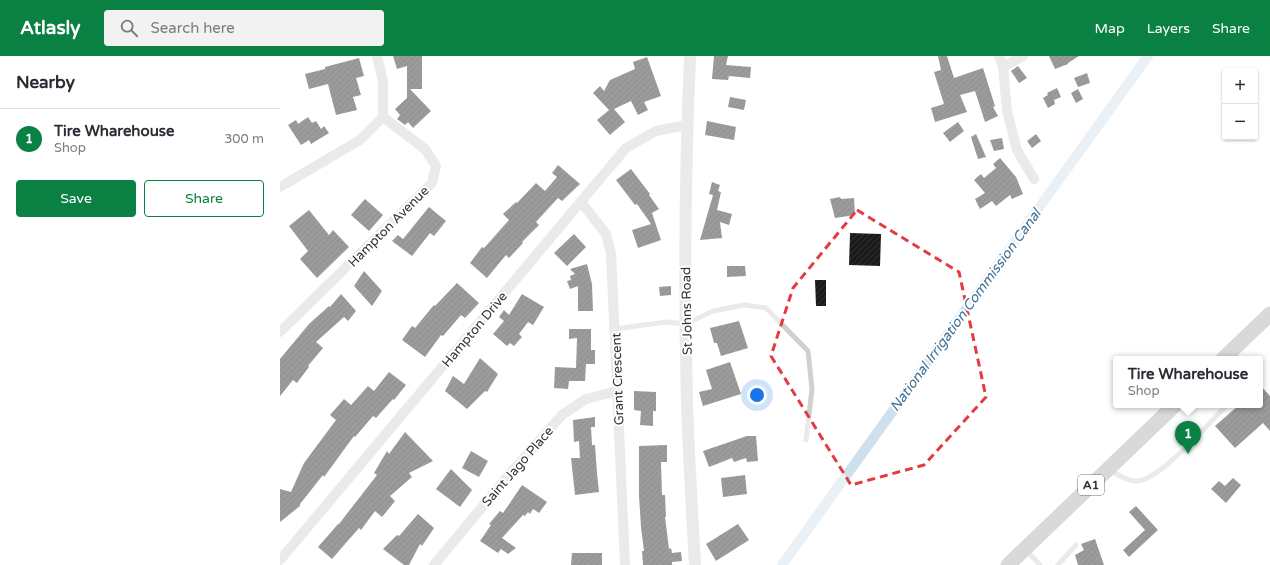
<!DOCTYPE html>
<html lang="en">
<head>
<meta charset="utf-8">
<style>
  body { margin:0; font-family:"Varela Round",sans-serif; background:#f2f2f3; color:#2b2b33 }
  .controls { position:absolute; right:12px; top:12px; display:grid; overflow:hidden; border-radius:4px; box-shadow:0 1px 3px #0004 }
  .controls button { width:36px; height:36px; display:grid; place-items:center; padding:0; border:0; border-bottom:1px solid #e1e1e2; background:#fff; color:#2b2b33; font:20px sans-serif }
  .you { position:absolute; left:477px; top:339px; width:14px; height:14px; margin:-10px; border:3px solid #fff; border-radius:50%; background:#1a73e8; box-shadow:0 0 0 6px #1a73e833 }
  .badge { display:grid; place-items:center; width:26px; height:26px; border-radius:50%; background:#0b8043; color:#fff; font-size:13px; font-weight:700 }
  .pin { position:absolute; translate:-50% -33px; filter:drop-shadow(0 1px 2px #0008) }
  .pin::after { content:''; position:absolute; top:21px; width:14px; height:12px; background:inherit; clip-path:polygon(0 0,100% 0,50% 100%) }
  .popup { position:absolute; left:833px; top:300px; width:150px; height:52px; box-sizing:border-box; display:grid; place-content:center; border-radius:4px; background:#fff; filter:drop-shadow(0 1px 3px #0005); font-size:13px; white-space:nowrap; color:#7c7c81 }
  .popup b { font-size:15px; color:#2b2b33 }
  .popup::after { content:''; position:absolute; left:50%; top:100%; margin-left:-8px; border:8px solid transparent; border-top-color:#fff }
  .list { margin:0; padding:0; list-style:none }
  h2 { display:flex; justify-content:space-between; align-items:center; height:52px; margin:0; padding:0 16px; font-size:17px }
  h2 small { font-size:13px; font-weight:400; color:#7c7c81 }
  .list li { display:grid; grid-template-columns:26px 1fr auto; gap:12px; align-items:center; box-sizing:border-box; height:60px; padding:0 16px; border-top:1px solid #e1e1e2 }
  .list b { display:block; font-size:15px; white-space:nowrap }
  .list p { margin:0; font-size:13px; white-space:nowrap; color:#7c7c81 }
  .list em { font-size:13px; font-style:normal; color:#7c7c81 }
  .actions { display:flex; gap:8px; padding:12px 16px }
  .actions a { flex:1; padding:9px 0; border:1px solid #0b8043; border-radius:4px; text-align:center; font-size:14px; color:#0b8043 }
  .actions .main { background:#0b8043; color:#fff }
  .icon { flex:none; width:22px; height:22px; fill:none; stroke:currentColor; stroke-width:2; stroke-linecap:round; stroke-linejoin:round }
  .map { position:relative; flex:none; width:990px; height:509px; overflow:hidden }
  header { display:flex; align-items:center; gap:24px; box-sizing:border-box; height:56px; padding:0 20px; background:#0b8043; color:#fff }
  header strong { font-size:19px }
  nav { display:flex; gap:22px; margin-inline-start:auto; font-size:14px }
  .search { width:280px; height:36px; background:#f2f2f3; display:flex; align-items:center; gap:10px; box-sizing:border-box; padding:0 14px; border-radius:4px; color:#7c7c81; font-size:15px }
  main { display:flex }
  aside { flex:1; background:#fff }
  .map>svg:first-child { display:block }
</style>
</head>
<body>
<header>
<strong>Atlasly</strong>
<div class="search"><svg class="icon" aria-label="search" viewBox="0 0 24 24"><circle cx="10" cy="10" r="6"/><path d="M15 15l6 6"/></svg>Search here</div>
<nav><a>Map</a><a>Layers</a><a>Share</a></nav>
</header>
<main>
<aside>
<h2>Nearby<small></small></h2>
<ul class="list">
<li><span class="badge">1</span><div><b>Tire Wharehouse</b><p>Shop</p></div><em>300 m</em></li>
</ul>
<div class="actions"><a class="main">Save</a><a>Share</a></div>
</aside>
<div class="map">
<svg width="990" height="509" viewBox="0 0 990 509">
  <defs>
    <pattern id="building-hatch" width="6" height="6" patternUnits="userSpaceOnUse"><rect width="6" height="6" fill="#1a1a1a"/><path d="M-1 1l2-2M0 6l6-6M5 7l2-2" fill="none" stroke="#333"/></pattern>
  </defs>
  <rect width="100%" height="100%" fill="#fff"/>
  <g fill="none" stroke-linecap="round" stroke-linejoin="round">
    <!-- canal -->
    <polyline stroke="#cfe0ed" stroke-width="10" points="502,509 868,0"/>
  </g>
  <!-- building -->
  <g fill="url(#building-hatch)">
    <polygon points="113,0 142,0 142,33 130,33 151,55 133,72 128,66 125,69 117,63 120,59 115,53 127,42 127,10 117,13"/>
    <polygon points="434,0 448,0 446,9 471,11 470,22 449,20 448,24 432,23"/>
    <polygon points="658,0 667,0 674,22 703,12 715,50 713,51 718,60 705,66 695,35 680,39 687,56 655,66 651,52 664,48 654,16 661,14"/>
    <polygon points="769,0 799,0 788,7 788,8 775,13"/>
    <polygon points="367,1 381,40 364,46 368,54 358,59 351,45 334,53 345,66 330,79 317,64 329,54 313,37 320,30 324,35 330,24 355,13 353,6"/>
    <polygon points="79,2 84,20 76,22 81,39 73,41 77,54 56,59 48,28 29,33 25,18 45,13 45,11"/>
    <polygon points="738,10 747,22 739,27 731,15"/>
    <polygon points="807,17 810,27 798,31 794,22"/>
    <polygon points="777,32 781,41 774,44 775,48 768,52 763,42 768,39 767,37"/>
    <polygon points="798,33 803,43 796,47 791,37"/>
    <polygon points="450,41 466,44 464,54 448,51"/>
    <polygon points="28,61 32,67 36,65 41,73 44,70 49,77 31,88 29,84 21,89 8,69 16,64 18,68"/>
    <polygon points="427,65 456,71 454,84 425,79"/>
    <polygon points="678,66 684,75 670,86 663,77"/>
    <polygon points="696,78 706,101 698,103 691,81"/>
    <polygon points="756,78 761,85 752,92 747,85"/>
    <polygon points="722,82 724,93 714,95 710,84"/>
    <polygon points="720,102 736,121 743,138 732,143 730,139 716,150 712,145 700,153 695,143 705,137 694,124 701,118 704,122 716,112 713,108"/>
    <polygon points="278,109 300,128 282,145 278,142 256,166 259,169 242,186 243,187 229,202 226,199 207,222 190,207 202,191 204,192 229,164 223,158 236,146 237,147 256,127 265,135 277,121 272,117"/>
    <polygon points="351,113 370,138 369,139 379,153 372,157 381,184 358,192 352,174 371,168 357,148 355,149 336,124"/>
    <polygon points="432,126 440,129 438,135 441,136 437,154 452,158 449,169 440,166 442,182 420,184 433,139 429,138"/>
    <polygon points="560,141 561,143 574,142 575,159 555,162 550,143"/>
    <polygon points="85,143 103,159 89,175 71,159"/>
    <polygon points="149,151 166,165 154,180 150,177 132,200 112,185 118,179 123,183"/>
    <polygon points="29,154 49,179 53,174 69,191 37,222 20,203 28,195 9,170"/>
    <polygon points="570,177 601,178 600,210 569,209"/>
    <polygon points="294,178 306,191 287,210 274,197"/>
    <polygon points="307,208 312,228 313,255 298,255 298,230 290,233 287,225 291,224 290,220 295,218 290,213"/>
    <polygon points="447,210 465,210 466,220 447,221"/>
    <polygon points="84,215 102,235 92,250 74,230"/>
    <polygon points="535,224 546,224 546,250 536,250"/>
    <polygon points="177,227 199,247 185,262 181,259 163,280 161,279 145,301 122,284 132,270 135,272 154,249 155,250"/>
    <polygon points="391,230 391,239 380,240 379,231"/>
    <polygon points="61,238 76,255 68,265 64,261 36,286 43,292 28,310 29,311 17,327 13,324 0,340 0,303 29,268 49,250 50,251"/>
    <polygon points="242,238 264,251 253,269 248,266 239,278 242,281 234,290 230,287 227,290 213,278 224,265 219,261 224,254 229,259"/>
    <polygon points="459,265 468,292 441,300 437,287 434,287 430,272"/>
    <polygon points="289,273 311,273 311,294 315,294 315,308 306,308 305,325 289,325 288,333 274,332 275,311 296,312 297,282 289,283"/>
    <polygon points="200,302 218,318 207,336 205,335 187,353 165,335 173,320 184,328"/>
    <polygon points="450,306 461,338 423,350 419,336 432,333 426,314"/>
    <polygon points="109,316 126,329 114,344 113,343 96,362 93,360 75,381 74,380 44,421 43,419 20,448 20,450 0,466 0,433 11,436 24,407 56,364 50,359 64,343 71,349 88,330 94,335"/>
    <polygon points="980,329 990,340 990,375 983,367 955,392 935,370 959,349 980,349"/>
    <polygon points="354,335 376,336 376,355 373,355 373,370 360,369 361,355 354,354"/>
    <polygon points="315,361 315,371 311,371 312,389 315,389 317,417 319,436 295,439 291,402 300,402 299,385 294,386 293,364"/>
    <polygon points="125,376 153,405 129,417 132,421 110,440 115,445 102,461 95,455 81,474 79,472 52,503 38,491 58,468 59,468 97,419 94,417 107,395 109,398"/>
    <polygon points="467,380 476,380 478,405 467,406 466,402 454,406 452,402 429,411 423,395"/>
    <polygon points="387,389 387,406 381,406 382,439 385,439 386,461 385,461 389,493 391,492 392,497 401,496 402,505 392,506 392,509 363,509 362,495 364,495 361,471 359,440 359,390"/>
    <polygon points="191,395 208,405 199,421 182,412"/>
    <polygon points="171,413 192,434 180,451 156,433"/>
    <polygon points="465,419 467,438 443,441 441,422"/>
    <polygon points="953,422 961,429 946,447 931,433 939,425 945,430"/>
    <polygon points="242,429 267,446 259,457 253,453 250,458 248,456 245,460 243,459 222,482 236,492 228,498 221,493 218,497 200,485 211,469 209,468 220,455 223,457"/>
    <polygon points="856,450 878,474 849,501 843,494 865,474 849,456"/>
    <polygon points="138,458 154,472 142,490 140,488 129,509 124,509 103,493 117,479 119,480"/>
    <polygon points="458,468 469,484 436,505 426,488"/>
    <polygon points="815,483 824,509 798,509 795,499 804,494 801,488"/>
    <polygon points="292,497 322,497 322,509 291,509"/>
  </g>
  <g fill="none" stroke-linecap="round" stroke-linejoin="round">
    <!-- service -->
    <g stroke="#d0d0d0" stroke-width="5">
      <polyline points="335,273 386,266 406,268 433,255 464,249 486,252 528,295 532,333 526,384"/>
      <path d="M829 413C838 419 846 425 857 425 879 425 930 366 947 349"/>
      <polyline points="746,494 760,509"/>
      <polyline points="778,509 796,489"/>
    </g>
    <!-- minor -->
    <g stroke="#d0d0d0" stroke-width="10">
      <polyline points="719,0 723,11 727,55 737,94 754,123"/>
      <polyline points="723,11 743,0"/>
      <polyline points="0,131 80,84 103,61 103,25 97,0"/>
      <polyline points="301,146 326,178 331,197 345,509"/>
      <polyline points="0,276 152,127 156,110 145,93 103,61"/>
      <polyline points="0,504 346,92 376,75 407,69"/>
      <polyline points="154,509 233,414 282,359 306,343 337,335"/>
    </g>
    <!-- tertiary -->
    <path stroke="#d0d0d0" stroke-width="12" d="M410 0C405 116 404 232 407 349 409 402 412 456 415 509"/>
    <!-- primary -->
    <g stroke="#ababab" stroke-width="15">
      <polyline points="943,303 990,258"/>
      <polyline points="728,509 895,349"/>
    </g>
  </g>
  <!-- marked area -->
  <path d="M0 0H990V509H0ZM577 154 679 216 706 341 644 409 571 429 491 300 513 232Z" fill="#fff" fill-opacity=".55" fill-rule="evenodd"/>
  <path fill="none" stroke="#e33b3f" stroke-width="3" stroke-dasharray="8 5" stroke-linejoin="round" d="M577 154 679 216 706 341 644 409 571 429 491 300 513 232Z"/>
  <g text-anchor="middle" stroke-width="4" stroke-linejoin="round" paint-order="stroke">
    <!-- shield labels -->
    <rect fill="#fff" stroke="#707070" stroke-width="1" x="798" y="419" width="26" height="20" rx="3"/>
    <g font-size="12" font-weight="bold" fill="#333">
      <text x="811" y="433">A1</text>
    </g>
    <!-- street labels -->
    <g font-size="13" fill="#333" stroke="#fff">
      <text transform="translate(108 170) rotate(-45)" y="5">Hampton Avenue</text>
      <text transform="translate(406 255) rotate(-91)" y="5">St Johns Road</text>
      <text transform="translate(194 273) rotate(-50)" y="5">Hampton Drive</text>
      <text transform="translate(337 323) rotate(-92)" y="5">Grant Crescent</text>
      <text transform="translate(237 410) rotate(-49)" y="5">Saint Jago Place</text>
    </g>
    <!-- water labels -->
    <g font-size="14" font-style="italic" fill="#407095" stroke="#fff">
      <text transform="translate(685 254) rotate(-54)" y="5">National Irrigation Commission Canal</text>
    </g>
  </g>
</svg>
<div class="controls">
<button>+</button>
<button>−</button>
</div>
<div class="you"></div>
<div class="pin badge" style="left:908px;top:398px">1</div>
<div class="popup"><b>Tire Wharehouse</b>Shop</div>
</div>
</main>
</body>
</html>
